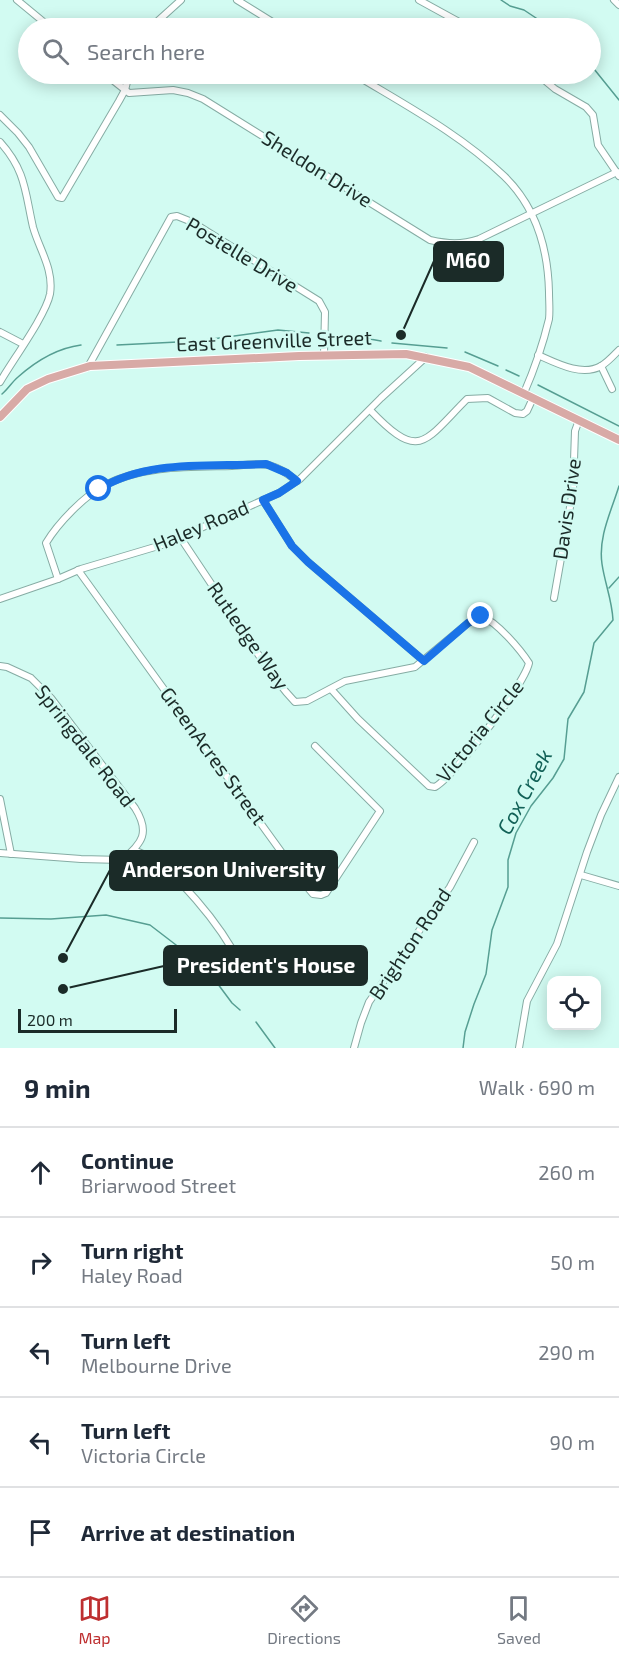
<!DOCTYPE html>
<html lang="en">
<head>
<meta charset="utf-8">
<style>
  body { margin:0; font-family:"Exo 2",sans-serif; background:#f6f6f7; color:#1f2937 }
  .controls { position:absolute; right:18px; bottom:18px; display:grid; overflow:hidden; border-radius:12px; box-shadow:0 3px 15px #0003 }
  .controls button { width:54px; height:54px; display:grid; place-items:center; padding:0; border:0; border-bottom:2px solid #e0e1e3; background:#fff; color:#1f2937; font:30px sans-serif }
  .scale { position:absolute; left:18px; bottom:15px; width:159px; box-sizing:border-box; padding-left:6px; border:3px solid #1b2b28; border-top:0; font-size:16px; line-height:21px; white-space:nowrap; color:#1b2b28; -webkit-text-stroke:4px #d2fbf2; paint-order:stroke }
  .stop { position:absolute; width:18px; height:18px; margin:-14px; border:4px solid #1a73e8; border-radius:50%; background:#fff }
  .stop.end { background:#1a73e8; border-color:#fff; box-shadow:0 2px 6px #0008 }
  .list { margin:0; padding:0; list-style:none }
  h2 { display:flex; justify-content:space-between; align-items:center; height:78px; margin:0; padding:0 24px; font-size:26px }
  h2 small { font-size:20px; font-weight:400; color:#747a83 }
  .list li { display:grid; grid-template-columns:39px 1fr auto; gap:18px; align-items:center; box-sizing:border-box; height:90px; padding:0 24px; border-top:2px solid #e0e1e3 }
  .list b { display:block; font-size:22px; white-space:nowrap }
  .list p { margin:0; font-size:20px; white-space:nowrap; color:#747a83 }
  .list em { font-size:20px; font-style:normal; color:#747a83 }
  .icon { flex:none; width:33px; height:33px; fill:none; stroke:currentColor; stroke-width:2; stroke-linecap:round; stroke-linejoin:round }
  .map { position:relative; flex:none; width:619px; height:1048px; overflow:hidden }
  .search { position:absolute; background:#fff; box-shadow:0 3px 15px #0003; left:18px; right:18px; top:18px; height:66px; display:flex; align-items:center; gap:15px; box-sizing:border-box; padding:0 21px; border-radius:33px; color:#747a83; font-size:22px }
  .sheet { height:528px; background:#fff }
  nav { display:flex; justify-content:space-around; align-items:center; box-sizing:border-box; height:84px; border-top:2px solid #e0e1e3; background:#fff; font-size:16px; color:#747a83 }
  nav a { display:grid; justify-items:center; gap:3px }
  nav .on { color:#be2f30 }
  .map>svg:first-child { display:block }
</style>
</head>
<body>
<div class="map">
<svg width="619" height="1048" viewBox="0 0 619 1048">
  <rect width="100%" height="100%" fill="#d2fbf2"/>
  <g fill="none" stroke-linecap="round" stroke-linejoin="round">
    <!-- stream -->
    <g stroke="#569e92" stroke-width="1.5">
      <polyline points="501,0 510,6 524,10 551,28"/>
      <polyline points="590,64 619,100"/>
      <polyline points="353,336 381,341"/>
      <polyline points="392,343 447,348"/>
      <polyline points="117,345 198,341 278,330 309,333"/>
      <polyline points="465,352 498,366"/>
      <polyline points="506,370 519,376"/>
      <polyline points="538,385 619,426"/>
      <path d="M2 394C8 389 12 382 18 377 36 361 58 348 81 345"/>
      <polyline points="609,588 619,577"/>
      <polyline points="0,918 51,919 106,915 150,925 180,948 200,960 232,1003 240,1010"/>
      <polyline points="256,1022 275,1048"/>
      <path d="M463 1048 465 1032 474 1004 486 974 492 930 508 887V860L516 833 531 806 553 778 564 759 568 719 584 692 594 643 613 620C612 600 605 584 602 564 598 537 611 512 619 486"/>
    </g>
    <!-- minor casing -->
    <g stroke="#86aca4" stroke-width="8">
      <g id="minor">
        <polyline points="17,0 51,28"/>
        <polyline points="237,0 282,28"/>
        <polyline points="419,0 470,28"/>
        <polyline points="614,0 619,5"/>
        <polyline points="150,28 181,0"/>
        <path d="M105 74 129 93 173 90 188 93 203 99 430 240C448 244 461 245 479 239L617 172"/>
        <path d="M354 74C405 105 460 134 504 176 536 207 548 249 549 292 549 301 550 311 549 319 543 344 534 370 524 393"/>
        <polyline points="537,74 555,89 586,107 593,115 598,145 619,176"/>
        <polyline points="0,115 18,133 29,147 58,197 62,198 119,101 125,90 129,74"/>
        <path d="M0 142C26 171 25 192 33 227 39 249 54 269 50 294 46 315 12 361 0 382"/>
        <polyline points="0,332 23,344"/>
        <path d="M538 355C556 363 582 377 601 366 608 362 614 355 619 350"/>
        <polyline points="601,366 612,389"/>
        <polyline points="88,367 171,217 177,216 192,222 319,301 325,312 324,355"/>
        <path d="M370 410C420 462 423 443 467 399L488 398 515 413 523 414 527 411 533 398"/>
        <polyline points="263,500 292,546 308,562 424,661"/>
        <path d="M180 537 268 669 286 692 295 702 307 701 345 681 415 667 468 623 481 616C497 622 520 649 529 663 524 685 455 775 435 787L429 786 358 719 331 689"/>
        <polyline points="78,570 303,882 313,894 321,895 326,893 380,811 315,746"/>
        <path d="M58 579 46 543C58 523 84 496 105 485 144 465 190 467 232 466 244 465 258 463 269 465 280 468 288 474 297 481"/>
        <polyline points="554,598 573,490 575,431 579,420"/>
        <polyline points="0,599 58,579 81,569 165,544 279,493 300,479 381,398 426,357"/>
        <path d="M0 666 7 667 31 678 51 698 135 808C150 832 143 843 122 860L81 859 0 853"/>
        <polyline points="0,799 11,854"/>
        <path d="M134 850C175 866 222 927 242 967"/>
        <polyline points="581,875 619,886"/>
        <polyline points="354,1048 361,1023 369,1002 450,887 474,842"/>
        <polyline points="519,1048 527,1001 557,944 587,852 601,815 619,777"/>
      </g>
    </g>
    <!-- major casing -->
    <g stroke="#fff" stroke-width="10">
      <polyline id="major" points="0,417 27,389 48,379 90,366 299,356 406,354 469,367 619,440"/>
    </g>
    <!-- minor -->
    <use href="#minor" stroke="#fff" stroke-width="6"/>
    <!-- major -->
    <use href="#major" stroke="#d8aaa6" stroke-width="8"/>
  </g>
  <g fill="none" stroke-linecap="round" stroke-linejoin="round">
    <!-- route -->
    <path stroke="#1a73e8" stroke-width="8" d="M99 489C148 459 211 467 266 464L287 473 297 481 279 493 263 500 292 546 308 562 424 661 468 623 481 616"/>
  </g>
  <g text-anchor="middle" stroke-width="5" stroke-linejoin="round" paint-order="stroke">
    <!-- street labels -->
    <g font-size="20" fill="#1b2b28" stroke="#d2fbf2">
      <text transform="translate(317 169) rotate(32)" y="7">Sheldon Drive</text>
      <text transform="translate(242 255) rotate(31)" y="7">Postelle Drive</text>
      <text transform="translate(274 341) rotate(-2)" y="7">East Greenville Street</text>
      <text transform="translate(567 509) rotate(-82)" y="7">Davis Drive</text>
      <text transform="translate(201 526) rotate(-23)" y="7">Haley Road</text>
      <text transform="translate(248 636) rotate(55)" y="7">Rutledge Way</text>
      <text transform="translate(480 731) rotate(-51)" y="7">Victoria Circle</text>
      <text transform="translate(85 746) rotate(52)" y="7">Springdale Road</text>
      <text transform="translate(213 756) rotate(54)" y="7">GreenAcres Street</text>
      <text transform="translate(410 944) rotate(-56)" y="7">Brighton Road</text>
    </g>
    <!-- water labels -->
    <g font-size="21" font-style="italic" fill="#136258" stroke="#d2fbf2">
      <text transform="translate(525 792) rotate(-62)" y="7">Cox Creek</text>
    </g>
  </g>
  <!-- callouts -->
  <path fill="none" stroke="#1b2b28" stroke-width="2" d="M401 335L434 261M63 958L110 870M63 989L164 966"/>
  <g fill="#1b2b28" stroke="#d2fbf2" stroke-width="2">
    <circle cx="401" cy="335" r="6"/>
    <circle cx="63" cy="958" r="6"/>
    <circle cx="63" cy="989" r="6"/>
  </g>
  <g fill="#1b2b28" stroke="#1b2b28" stroke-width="2">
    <rect x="434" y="242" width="69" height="39" rx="6"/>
    <rect x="110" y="851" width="227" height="39" rx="6"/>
    <rect x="164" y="946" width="203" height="39" rx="6"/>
  </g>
  <g font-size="21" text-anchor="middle" font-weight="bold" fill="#fff">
    <text x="468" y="268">M60</text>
    <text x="224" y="877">Anderson University</text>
    <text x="266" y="973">President's House</text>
  </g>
</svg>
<div class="controls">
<button><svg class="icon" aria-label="locate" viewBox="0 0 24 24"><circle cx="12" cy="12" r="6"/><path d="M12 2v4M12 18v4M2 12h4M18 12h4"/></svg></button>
</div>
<div class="scale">200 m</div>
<div class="stop" style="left:99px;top:489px"></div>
<div class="stop end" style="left:481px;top:616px"></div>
<div class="search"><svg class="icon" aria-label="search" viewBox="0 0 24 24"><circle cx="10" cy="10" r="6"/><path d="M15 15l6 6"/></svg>Search here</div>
</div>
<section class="sheet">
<h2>9 min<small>Walk · 690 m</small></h2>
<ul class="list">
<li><svg class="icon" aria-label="ahead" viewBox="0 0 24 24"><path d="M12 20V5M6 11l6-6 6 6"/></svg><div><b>Continue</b><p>Briarwood Street</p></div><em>260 m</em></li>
<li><svg class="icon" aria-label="right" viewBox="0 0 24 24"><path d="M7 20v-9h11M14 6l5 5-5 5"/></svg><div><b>Turn right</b><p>Haley Road</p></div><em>50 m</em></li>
<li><svg class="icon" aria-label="left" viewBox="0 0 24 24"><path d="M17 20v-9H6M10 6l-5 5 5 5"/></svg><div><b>Turn left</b><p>Melbourne Drive</p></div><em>290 m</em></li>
<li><svg class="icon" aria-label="left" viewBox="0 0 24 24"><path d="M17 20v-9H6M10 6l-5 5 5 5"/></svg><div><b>Turn left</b><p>Victoria Circle</p></div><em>90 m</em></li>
<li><svg class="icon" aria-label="arrive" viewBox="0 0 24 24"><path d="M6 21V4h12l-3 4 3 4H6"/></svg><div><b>Arrive at destination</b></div></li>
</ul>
</section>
<nav>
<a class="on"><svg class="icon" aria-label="map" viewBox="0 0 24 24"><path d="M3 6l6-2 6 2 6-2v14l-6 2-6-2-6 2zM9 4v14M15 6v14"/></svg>Map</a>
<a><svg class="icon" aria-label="directions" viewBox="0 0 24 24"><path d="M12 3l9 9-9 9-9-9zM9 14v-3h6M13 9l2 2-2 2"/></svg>Directions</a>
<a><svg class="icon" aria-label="saved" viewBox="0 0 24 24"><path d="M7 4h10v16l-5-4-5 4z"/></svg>Saved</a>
</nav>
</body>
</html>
